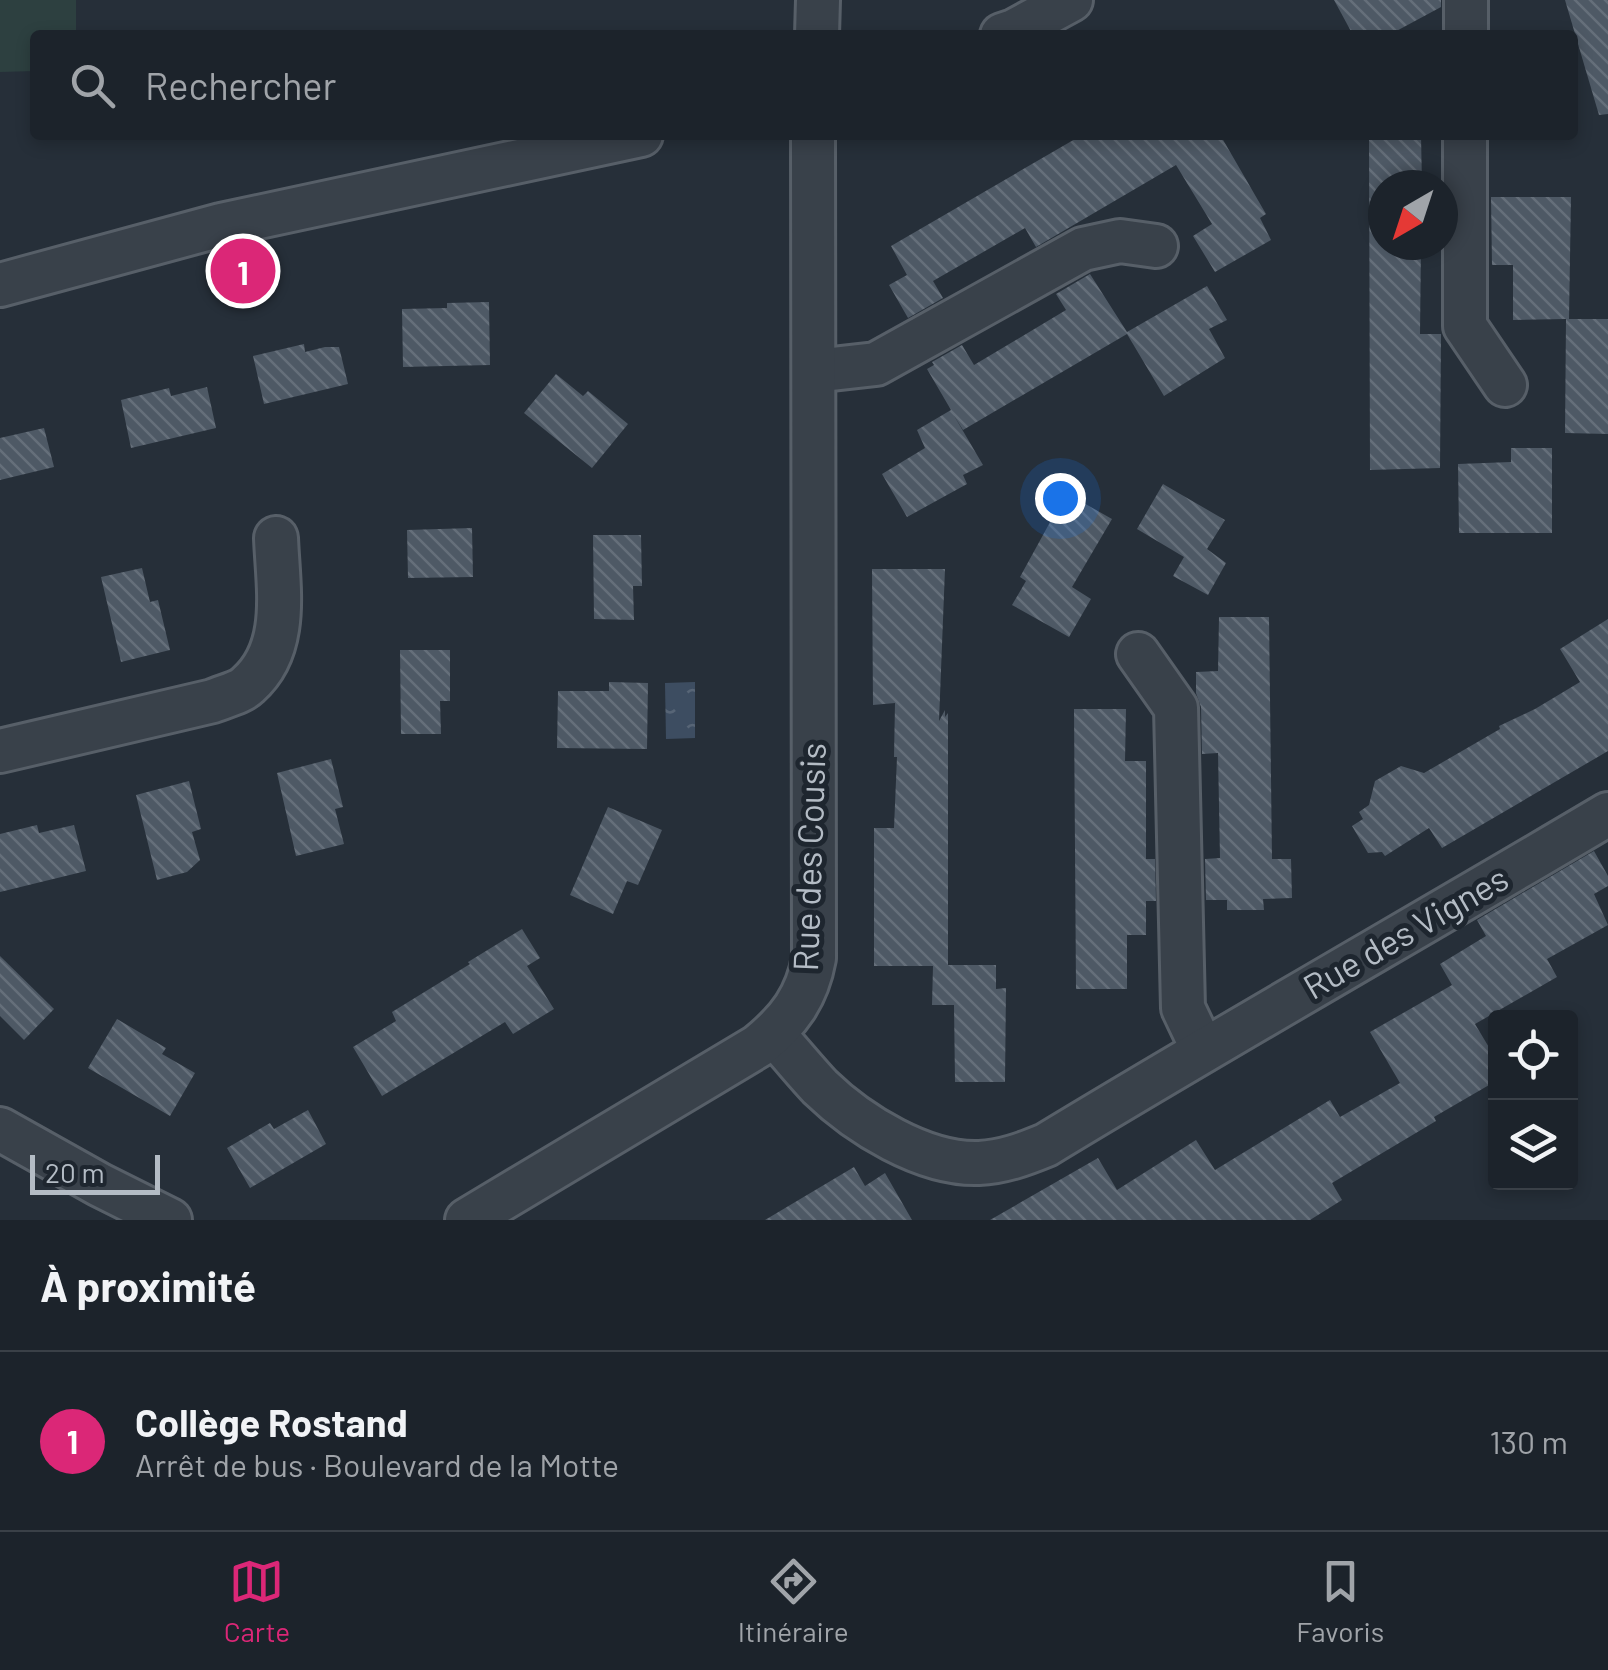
<!DOCTYPE html>
<html lang="fr">
<head>
<meta charset="utf-8">
<style>
  body { margin:0; font-family:Barlow,sans-serif; background:#252b33; color:#f1f3f6 }
  .controls { position:absolute; right:30px; bottom:30px; display:grid; overflow:hidden; border-radius:10px; box-shadow:0 5px 15px #0003 }
  .controls button { width:90px; height:90px; display:grid; place-items:center; padding:0; border:0; border-bottom:2px solid #3a4047; background:#1c232b; color:#f1f3f6; font:50px sans-serif }
  .compass { position:absolute; left:1368px; top:170px; width:90px; height:90px; border-radius:50%; background:#1c232b; box-shadow:0 5px 15px #0003; rotate:219deg }
  .scale { position:absolute; left:30px; bottom:25px; width:130px; box-sizing:border-box; padding-left:10px; border:5px solid #b4bcc5; border-top:0; font-size:28px; line-height:35px; white-space:nowrap; color:#b4bcc5; -webkit-text-stroke:8px #1e262f; paint-order:stroke }
  .you { position:absolute; left:1060px; top:498px; width:35px; height:35px; margin:-25px; border:8px solid #fff; border-radius:50%; background:#1a73e8; box-shadow:0 0 0 15px #1a73e833 }
  .badge { display:grid; place-items:center; width:65px; height:65px; border-radius:50%; background:#db2777; color:#fff; font-size:32px; font-weight:700 }
  .pin { position:absolute; translate:-50% -50%; border:5px solid #fff; box-shadow:0 2px 10px #0006 }
  .list { margin:0; padding:0; list-style:none }
  h2 { display:flex; justify-content:space-between; align-items:center; height:130px; margin:0; padding:0 40px; font-size:42px }
  h2 small { font-size:32px; font-weight:400; color:#a0a4a9 }
  .list li { display:grid; grid-template-columns:65px 1fr auto; gap:30px; align-items:center; box-sizing:border-box; height:180px; padding:0 40px; border-top:2px solid #3a4047 }
  .list b { display:block; font-size:38px; white-space:nowrap }
  .list p { margin:0; font-size:32px; white-space:nowrap; color:#a0a4a9 }
  .list em { font-size:32px; font-style:normal; color:#a0a4a9 }
  .icon { flex:none; width:55px; height:55px; fill:none; stroke:currentColor; stroke-width:2; stroke-linecap:round; stroke-linejoin:round }
  .map { position:relative; flex:none; width:1608px; height:1220px; overflow:hidden }
  .search { position:absolute; background:#1c232b; box-shadow:0 5px 15px #0003; left:30px; right:30px; top:30px; height:110px; display:flex; align-items:center; gap:25px; box-sizing:border-box; padding:0 35px; border-radius:10px; color:#a0a4a9; font-size:38px }
  .sheet { height:310px; background:#1c232b }
  nav { display:flex; justify-content:space-around; align-items:center; box-sizing:border-box; height:140px; border-top:2px solid #3a4047; background:#1c232b; font-size:28px; color:#a0a4a9 }
  nav a { display:grid; justify-items:center; gap:5px }
  nav .on { color:#db2777 }
  .map>svg:first-child { display:block }
</style>
</head>
<body>
<div class="map">
<svg width="1608" height="1220" viewBox="0 0 1608 1220">
  <defs>
    <pattern id="water-ripples" width="26" height="14" patternUnits="userSpaceOnUse" patternTransform="scale(2.5)"><rect width="26" height="14" fill="#3d4d61"/><path d="M2 4q2-2 4 0t4 0M15 11q2-2 4 0t4 0" fill="none" stroke="#576576"/></pattern>
    <pattern id="building-back-hatch" width="6" height="6" patternUnits="userSpaceOnUse" patternTransform="scale(2.5)"><rect width="6" height="6" fill="#4e5965"/><path d="M-1 5l2 2M0 0l6 6M5-1l2 2" fill="none" stroke="#656f7a"/></pattern>
  </defs>
  <rect width="100%" height="100%" fill="#262f39"/>
  <!-- pitch -->
  <polygon fill="#2d4040" points="0,0 76,0 76,35 35,35 35,71 0,72"/>
  <!-- water -->
  <polygon fill="url(#water-ripples)" points="695,682 695,738 666,739 665,683"/>
  <!-- building -->
  <g fill="url(#building-back-hatch)">
    <polygon points="1334,0 1441,0 1441,7 1389,35 1353,35"/>
    <polygon points="1565,0 1608,0 1608,114 1599,115"/>
    <polygon points="1082,135 1227,135 1222,138 1266,214 1260,218 1271,240 1215,272 1193,236 1212,224 1176,165 1036,247 1025,228 933,281 943,298 908,318 889,285 907,275 891,246"/>
    <polygon points="1369,135 1421,135 1422,185 1383,185 1383,245 1421,245 1420,334 1441,334 1440,468 1370,470"/>
    <polygon points="1491,197 1571,197 1569,319 1608,319 1608,434 1565,433 1566,319 1513,320 1513,265 1492,265"/>
    <polygon points="1090,274 1127,332 1207,286 1227,320 1209,329 1225,358 1164,396 1127,334 963,430 953,414 983,465 963,475 967,484 907,517 882,474 925,448 917,430 951,410 927,369 934,365 932,362 962,345 974,365 1066,310 1056,294"/>
    <polygon points="489,302 490,365 403,367 402,309 447,308 447,303"/>
    <polygon points="304,344 305,352 325,347 339,347 348,384 264,404 253,356"/>
    <polygon points="556,374 583,396 588,391 628,424 592,468 524,413"/>
    <polygon points="207,387 216,428 131,448 121,400 169,388 171,396"/>
    <polygon points="44,428 54,467 0,480 0,438"/>
    <polygon points="1511,448 1552,448 1552,533 1459,533 1458,464 1511,462"/>
    <polygon points="1163,484 1225,520 1207,549 1226,563 1208,595 1173,576 1184,557 1137,529"/>
    <polygon points="1066,493 1112,519 1072,587 1091,599 1069,637 1012,605 1026,581 1020,577"/>
    <polygon points="472,528 473,577 408,578 407,530"/>
    <polygon points="593,535 641,535 642,586 633,586 634,620 594,619"/>
    <polygon points="142,568 150,602 158,600 170,650 121,662 101,577"/>
    <polygon points="872,569 945,569 939,721 945,710 945,717 948,713 948,965 940,965 996,965 996,989 1006,988 1005,1082 955,1082 954,1005 932,1005 933,966 874,966 874,828 894,828 897,757 894,757 895,703 873,705"/>
    <polygon points="1219,617 1269,617 1272,859 1291,859 1292,898 1263,899 1264,910 1227,910 1227,900 1206,900 1205,859 1220,858 1218,753 1202,754 1201,707 1196,693 1196,672 1218,671"/>
    <polygon points="1608,619 1608,751 1442,848 1429,828 1385,856 1382,852 1368,853 1352,826 1363,819 1359,812 1369,805 1375,781 1401,766 1424,773 1500,729 1499,726 1535,709 1580,682 1560,649"/>
    <polygon points="400,650 450,650 450,701 440,701 441,734 401,734"/>
    <polygon points="609,682 648,683 647,749 557,748 558,691 609,691"/>
    <polygon points="1074,709 1126,709 1125,761 1146,761 1146,859 1155,859 1156,901 1146,901 1146,935 1127,935 1127,989 1076,989"/>
    <polygon points="331,759 343,807 335,809 344,844 296,856 277,773"/>
    <polygon points="189,781 201,829 192,832 200,860 187,872 157,880 136,795"/>
    <polygon points="608,807 662,830 638,885 627,881 613,914 570,895"/>
    <polygon points="37,825 39,833 74,825 86,871 0,892 0,834"/>
    <polygon points="1594,851 1608,876 1608,886 1594,894 1608,925 1547,959 1557,977 1475,1024 1496,1059 1496,1081 1434,1117 1436,1121 1332,1183 1342,1200 1310,1220 990,1220 1098,1158 1117,1190 1196,1140 1215,1170 1330,1100 1340,1117 1400,1083 1370,1032 1452,985 1440,964 1486,936 1477,920"/>
    <polygon points="522,929 540,958 527,966 554,1009 513,1034 505,1022 382,1096 353,1047 396,1021 392,1012 470,964 468,962"/>
    <polygon points="0,956 54,1009 24,1040 0,1016"/>
    <polygon points="117,1019 166,1048 162,1054 195,1073 170,1116 88,1068"/>
    <polygon points="308,1110 326,1144 250,1188 227,1148 270,1123 274,1129"/>
    <polygon points="854,1167 865,1186 885,1173 912,1220 765,1220"/>
  </g>
  <g fill="none" stroke-linecap="round" stroke-linejoin="round">
    <!-- minor casing -->
    <g stroke="#575f68" stroke-width="48">
      <g id="minor">
        <polyline points="817,35 818,0"/>
        <polyline points="1002,35 1014,31 1071,0"/>
        <polyline points="1466,35 1466,0"/>
        <polyline points="1465,135 1465,326 1505,385"/>
        <polyline points="0,285 221,225 641,135"/>
        <polyline points="814,371 876,364 1083,249 1120,241 1156,246"/>
        <polyline points="1138,654 1176,708 1183,1008 1203,1050"/>
        <path d="M0 751 213 701C224 696 240 693 248 685 290 648 278 588 276 538"/>
        <path d="M773 1034C789 1051 804 1070 820 1087 858 1124 924 1165 979 1163 1003 1162 1024 1154 1046 1145 1232 1032 1421 925 1608 814"/>
        <polyline points="0,1129 100,1185 170,1220"/>
        <path d="M467 1220 758 1046C789 1021 807 997 814 958L813 135"/>
      </g>
    </g>
    <!-- minor -->
    <use href="#minor" stroke="#39414a" stroke-width="42"/>
  </g>
  <g text-anchor="middle" stroke-width="10" stroke-linejoin="round" paint-order="stroke">
    <!-- street labels -->
    <g font-size="35" fill="#b4bcc5" stroke="#1e262f">
      <text transform="translate(810 857) rotate(-88)" y="12">Rue des Cousis</text>
      <text transform="translate(1406 933) rotate(-30)" y="12">Rue des Vignes</text>
    </g>
  </g>
</svg>
<div class="controls">
<button><svg class="icon" aria-label="locate" viewBox="0 0 24 24"><circle cx="12" cy="12" r="6"/><path d="M12 2v4M12 18v4M2 12h4M18 12h4"/></svg></button>
<button><svg class="icon" aria-label="layers" viewBox="0 0 24 24"><path d="M12 4l9 5-9 5-9-5zM3 14l9 5 9-5"/></svg></button>
</div>
<svg class="compass" viewBox="-18 -18 36 36"><path d="M0-13l5 13h-10z" fill="#e53935"/><path d="M0 13l5-13h-10z" fill="#a0a4a9"/></svg>
<div class="scale">20 m</div>
<div class="you"></div>
<div class="pin badge" style="left:243px;top:271px">1</div>
<div class="search"><svg class="icon" aria-label="search" viewBox="0 0 24 24"><circle cx="10" cy="10" r="6"/><path d="M15 15l6 6"/></svg>Rechercher</div>
</div>
<section class="sheet">
<h2>À proximité<small></small></h2>
<ul class="list">
<li><span class="badge">1</span><div><b>Collège Rostand</b><p>Arrêt de bus · Boulevard de la Motte</p></div><em>130 m</em></li>
</ul>
</section>
<nav>
<a class="on"><svg class="icon" aria-label="map" viewBox="0 0 24 24"><path d="M3 6l6-2 6 2 6-2v14l-6 2-6-2-6 2zM9 4v14M15 6v14"/></svg>Carte</a>
<a><svg class="icon" aria-label="directions" viewBox="0 0 24 24"><path d="M12 3l9 9-9 9-9-9zM9 14v-3h6M13 9l2 2-2 2"/></svg>Itinéraire</a>
<a><svg class="icon" aria-label="saved" viewBox="0 0 24 24"><path d="M7 4h10v16l-5-4-5 4z"/></svg>Favoris</a>
</nav>
</body>
</html>
